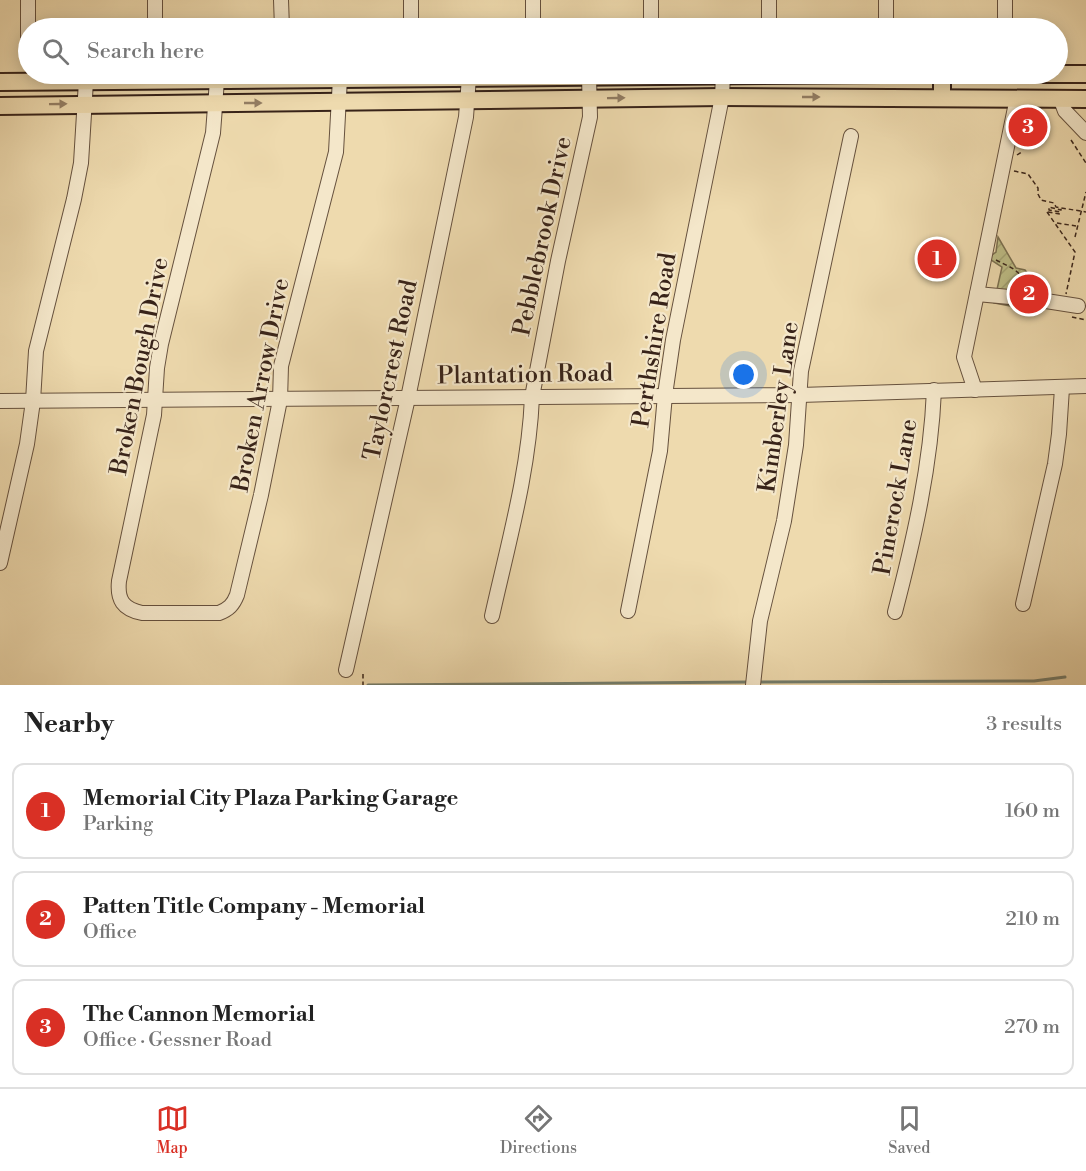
<!DOCTYPE html>
<html lang="en">
<head>
<meta charset="utf-8">
<style>
  body { margin:0; font-family:"Libre Bodoni",serif; background:#f2f2f2; color:#222 }
  .you { position:absolute; left:744px; top:375px; width:21px; height:21px; margin:-15px; border:4px solid #fff; border-radius:50%; background:#1a73e8; box-shadow:0 0 0 9px #1a73e833 }
  .badge { display:grid; place-items:center; width:39px; height:39px; border-radius:50%; background:#d93025; color:#fff; font-size:20px; font-weight:700 }
  .pin { position:absolute; translate:-50% -50%; border:3px solid #fff; box-shadow:0 2px 6px #0006 }
  .list { margin:0; padding:0; list-style:none }
  h2 { display:flex; justify-content:space-between; align-items:center; height:78px; margin:0; padding:0 24px; font-size:26px }
  h2 small { font-size:20px; font-weight:400; color:#767676 }
  .list li { display:grid; grid-template-columns:39px 1fr auto; gap:18px; align-items:center; box-sizing:border-box; height:96px; margin:0 12px 12px; padding:0 12px; border:2px solid #e0e0e0; border-radius:12px }
  .list b { display:block; font-size:22px; white-space:nowrap }
  .list p { margin:0; font-size:20px; white-space:nowrap; color:#767676 }
  .list em { font-size:20px; font-style:normal; color:#767676 }
  .icon { flex:none; width:33px; height:33px; fill:none; stroke:currentColor; stroke-width:2; stroke-linecap:round; stroke-linejoin:round }
  .map { position:relative; flex:none; width:1086px; height:685px; overflow:hidden }
  .search { position:absolute; background:#fff; box-shadow:0 3px 15px #0003; left:18px; right:18px; top:18px; height:66px; display:flex; align-items:center; gap:15px; box-sizing:border-box; padding:0 21px; border-radius:33px; color:#767676; font-size:22px }
  .sheet { height:402px; background:#fff }
  nav { display:flex; justify-content:space-around; align-items:center; box-sizing:border-box; height:84px; border-top:2px solid #e0e0e0; background:#fff; font-size:16px; color:#767676 }
  nav a { display:grid; justify-items:center; gap:3px }
  nav .on { color:#d93025 }
  .map>svg:first-child { display:block }
</style>
</head>
<body>
<div class="map">
<svg width="1086" height="685" viewBox="0 0 1086 685">
  <defs>
    <pattern id="garden-furrows" width="10" height="10" patternUnits="userSpaceOnUse" patternTransform="scale(1.5)"><rect width="10" height="10" fill="#bebe86"/><path d="M-1 1l2-2M0 10L10 0M9 11l2-2" fill="none" stroke="#a4a373"/></pattern>
  </defs>
  <rect width="100%" height="100%" fill="#eedaae"/>
  <filter id="stains"><feTurbulence type="fractalNoise" baseFrequency=".00333" numOctaves="4"/><feColorMatrix values="0 0 0 0 .2 0 0 0 0 .09 0 0 0 0 .02 0 0 0 .5 -.17"/></filter>
  <radialGradient id="worn" r=".72"><stop offset=".6" stop-color="#630" stop-opacity="0"/><stop offset="1" stop-color="#630" stop-opacity=".3"/></radialGradient>
  <!-- garden -->
  <polygon fill="url(#garden-furrows)" stroke="#7b7050" stroke-width="1.5" points="998,237 1016,268 1025,270 1033,281 1045,283 1038,311 994,303 1002,267 988,258 996,252"/>
  <g fill="none" stroke-linecap="round" stroke-linejoin="round">
    <!-- stream -->
    <g stroke="#737e6e" stroke-width="3">
      <polyline points="757,682 1034,681 1065,677"/>
      <polyline points="368,685 750,682"/>
    </g>
    <!-- minor casing -->
    <g stroke="#66513e" stroke-width="16">
      <g id="minor">
        <polyline points="28,0 28,44"/>
        <polyline points="281,0 282,28"/>
        <polyline points="155,28 155,0"/>
        <polyline points="411,28 411,0"/>
        <polyline points="533,28 533,0"/>
        <polyline points="651,28 651,0"/>
        <polyline points="769,28 769,0"/>
        <polyline points="886,28 886,0"/>
        <polyline points="1005,28 1005,0"/>
        <path d="M217 80 213 133 161 344 157 368 154 415 119 581C117 600 123 609 142 613H219C229 609 233 605 237 595L261 495 280 400 281 366 336 152 340 78"/>
        <polyline points="1060,98 1065,111 1086,133"/>
        <polyline points="977,294 1041,300"/>
        <polyline points="1046,301 1078,306"/>
        <polyline points="975,390 964,357 1017,98"/>
        <polyline points="0,401 800,395 1086,386"/>
        <polyline points="0,563 27,444 33,401 36,351 74,199 81,163 86,81"/>
        <polyline points="1023,604 1055,464 1059,434 1062,388"/>
        <polyline points="628,611 660,451 665,395 673,340 722,97 723,75"/>
        <path d="M895 612C914 539 931 465 934 390"/>
        <path d="M492 616C508 544 529 471 532 397L558 261 590 117 589 76"/>
        <polyline points="346,670 408,398 466,117 469,77"/>
        <polyline points="753,685 760,621 784,521 796,445 801,371 851,136"/>
      </g>
    </g>
    <!-- major casing -->
    <g stroke="#382319" stroke-width="20">
      <g id="major">
        <polyline points="1042,74 1086,74"/>
        <polyline points="0,82 883,74"/>
        <polyline points="942,98 942,74"/>
        <polyline points="0,106 722,97 1086,99"/>
      </g>
    </g>
    <!-- path -->
    <g stroke="#382319" stroke-width="1.5" stroke-dasharray="4.5 3" stroke-linecap="butt">
      <polyline points="1071,140 1086,163"/>
      <polyline points="1017,155 1023,151"/>
      <polyline points="1014,171 1028,174 1038,188 1038,194 1041,200 1054,203 1056,207 1086,212"/>
      <polyline points="1047,212 1075,252 1066,294"/>
      <polyline points="1048,212 1060,214 1060,212 1049,210 1049,207 1061,210 1061,208"/>
      <polyline points="1057,223 1076,226"/>
      <polyline points="1075,237 1086,192"/>
      <path d="M996 260C1009 267 1022 270 1024 285"/>
      <polyline points="1072,317 1086,320"/>
      <polyline points="363,674 363,685"/>
    </g>
    <!-- minor -->
    <use href="#minor" stroke="#f4e7ca" stroke-width="14"/>
    <!-- major -->
    <use href="#major" stroke="#eedaae" stroke-width="16"/>
  </g>
  <!-- one-way arrows -->
  <defs><path id="oneway-solid" d="M-6-.8H1V-3.2L6.5 0L1 3.2V.8H-6Z" transform="scale(1.5)"/></defs>
  <g fill="#937e64">
    <use href="#oneway-solid" transform="translate(811 97)"/>
    <use href="#oneway-solid" transform="translate(616 98) rotate(-1)"/>
    <use href="#oneway-solid" transform="translate(253 103)"/>
    <use href="#oneway-solid" transform="translate(58 104) rotate(-1)"/>
  </g>
  <g text-anchor="middle" stroke-width="4.5" stroke-linejoin="round" paint-order="stroke">
    <!-- street labels -->
    <g font-size="24" fill="#382319" stroke="#f4e7ca">
      <text transform="translate(542 236) rotate(-78)" y="8">Pebblebrook Drive</text>
      <text transform="translate(654 340) rotate(-81)" y="8">Perthshire Road</text>
      <text transform="translate(139 366) rotate(-79)" y="8">Broken Bough Drive</text>
      <text transform="translate(390 370) rotate(-78)" y="8">Taylorcrest Road</text>
      <text transform="translate(525 374) rotate(-1)" y="8">Plantation Road</text>
      <text transform="translate(260 385) rotate(-79)" y="8">Broken Arrow Drive</text>
      <text transform="translate(778 407) rotate(-82)" y="8">Kimberley Lane</text>
      <text transform="translate(895 497) rotate(-80)" y="8">Pinerock Lane</text>
    </g>
  </g>
  <rect width="100%" height="100%" filter="url(#stains)"/>
  <rect width="100%" height="100%" fill="url(#worn)"/>
</svg>
<div class="you"></div>
<div class="pin badge" style="left:937px;top:259px">1</div>
<div class="pin badge" style="left:1029px;top:294px">2</div>
<div class="pin badge" style="left:1028px;top:127px">3</div>
<div class="search"><svg class="icon" aria-label="search" viewBox="0 0 24 24"><circle cx="10" cy="10" r="6"/><path d="M15 15l6 6"/></svg>Search here</div>
</div>
<section class="sheet">
<h2>Nearby<small>3 results</small></h2>
<ul class="list">
<li><span class="badge">1</span><div><b>Memorial City Plaza Parking Garage</b><p>Parking</p></div><em>160 m</em></li>
<li><span class="badge">2</span><div><b>Patten Title Company - Memorial</b><p>Office</p></div><em>210 m</em></li>
<li><span class="badge">3</span><div><b>The Cannon Memorial</b><p>Office · Gessner Road</p></div><em>270 m</em></li>
</ul>
</section>
<nav>
<a class="on"><svg class="icon" aria-label="map" viewBox="0 0 24 24"><path d="M3 6l6-2 6 2 6-2v14l-6 2-6-2-6 2zM9 4v14M15 6v14"/></svg>Map</a>
<a><svg class="icon" aria-label="directions" viewBox="0 0 24 24"><path d="M12 3l9 9-9 9-9-9zM9 14v-3h6M13 9l2 2-2 2"/></svg>Directions</a>
<a><svg class="icon" aria-label="saved" viewBox="0 0 24 24"><path d="M7 4h10v16l-5-4-5 4z"/></svg>Saved</a>
</nav>
</body>
</html>
